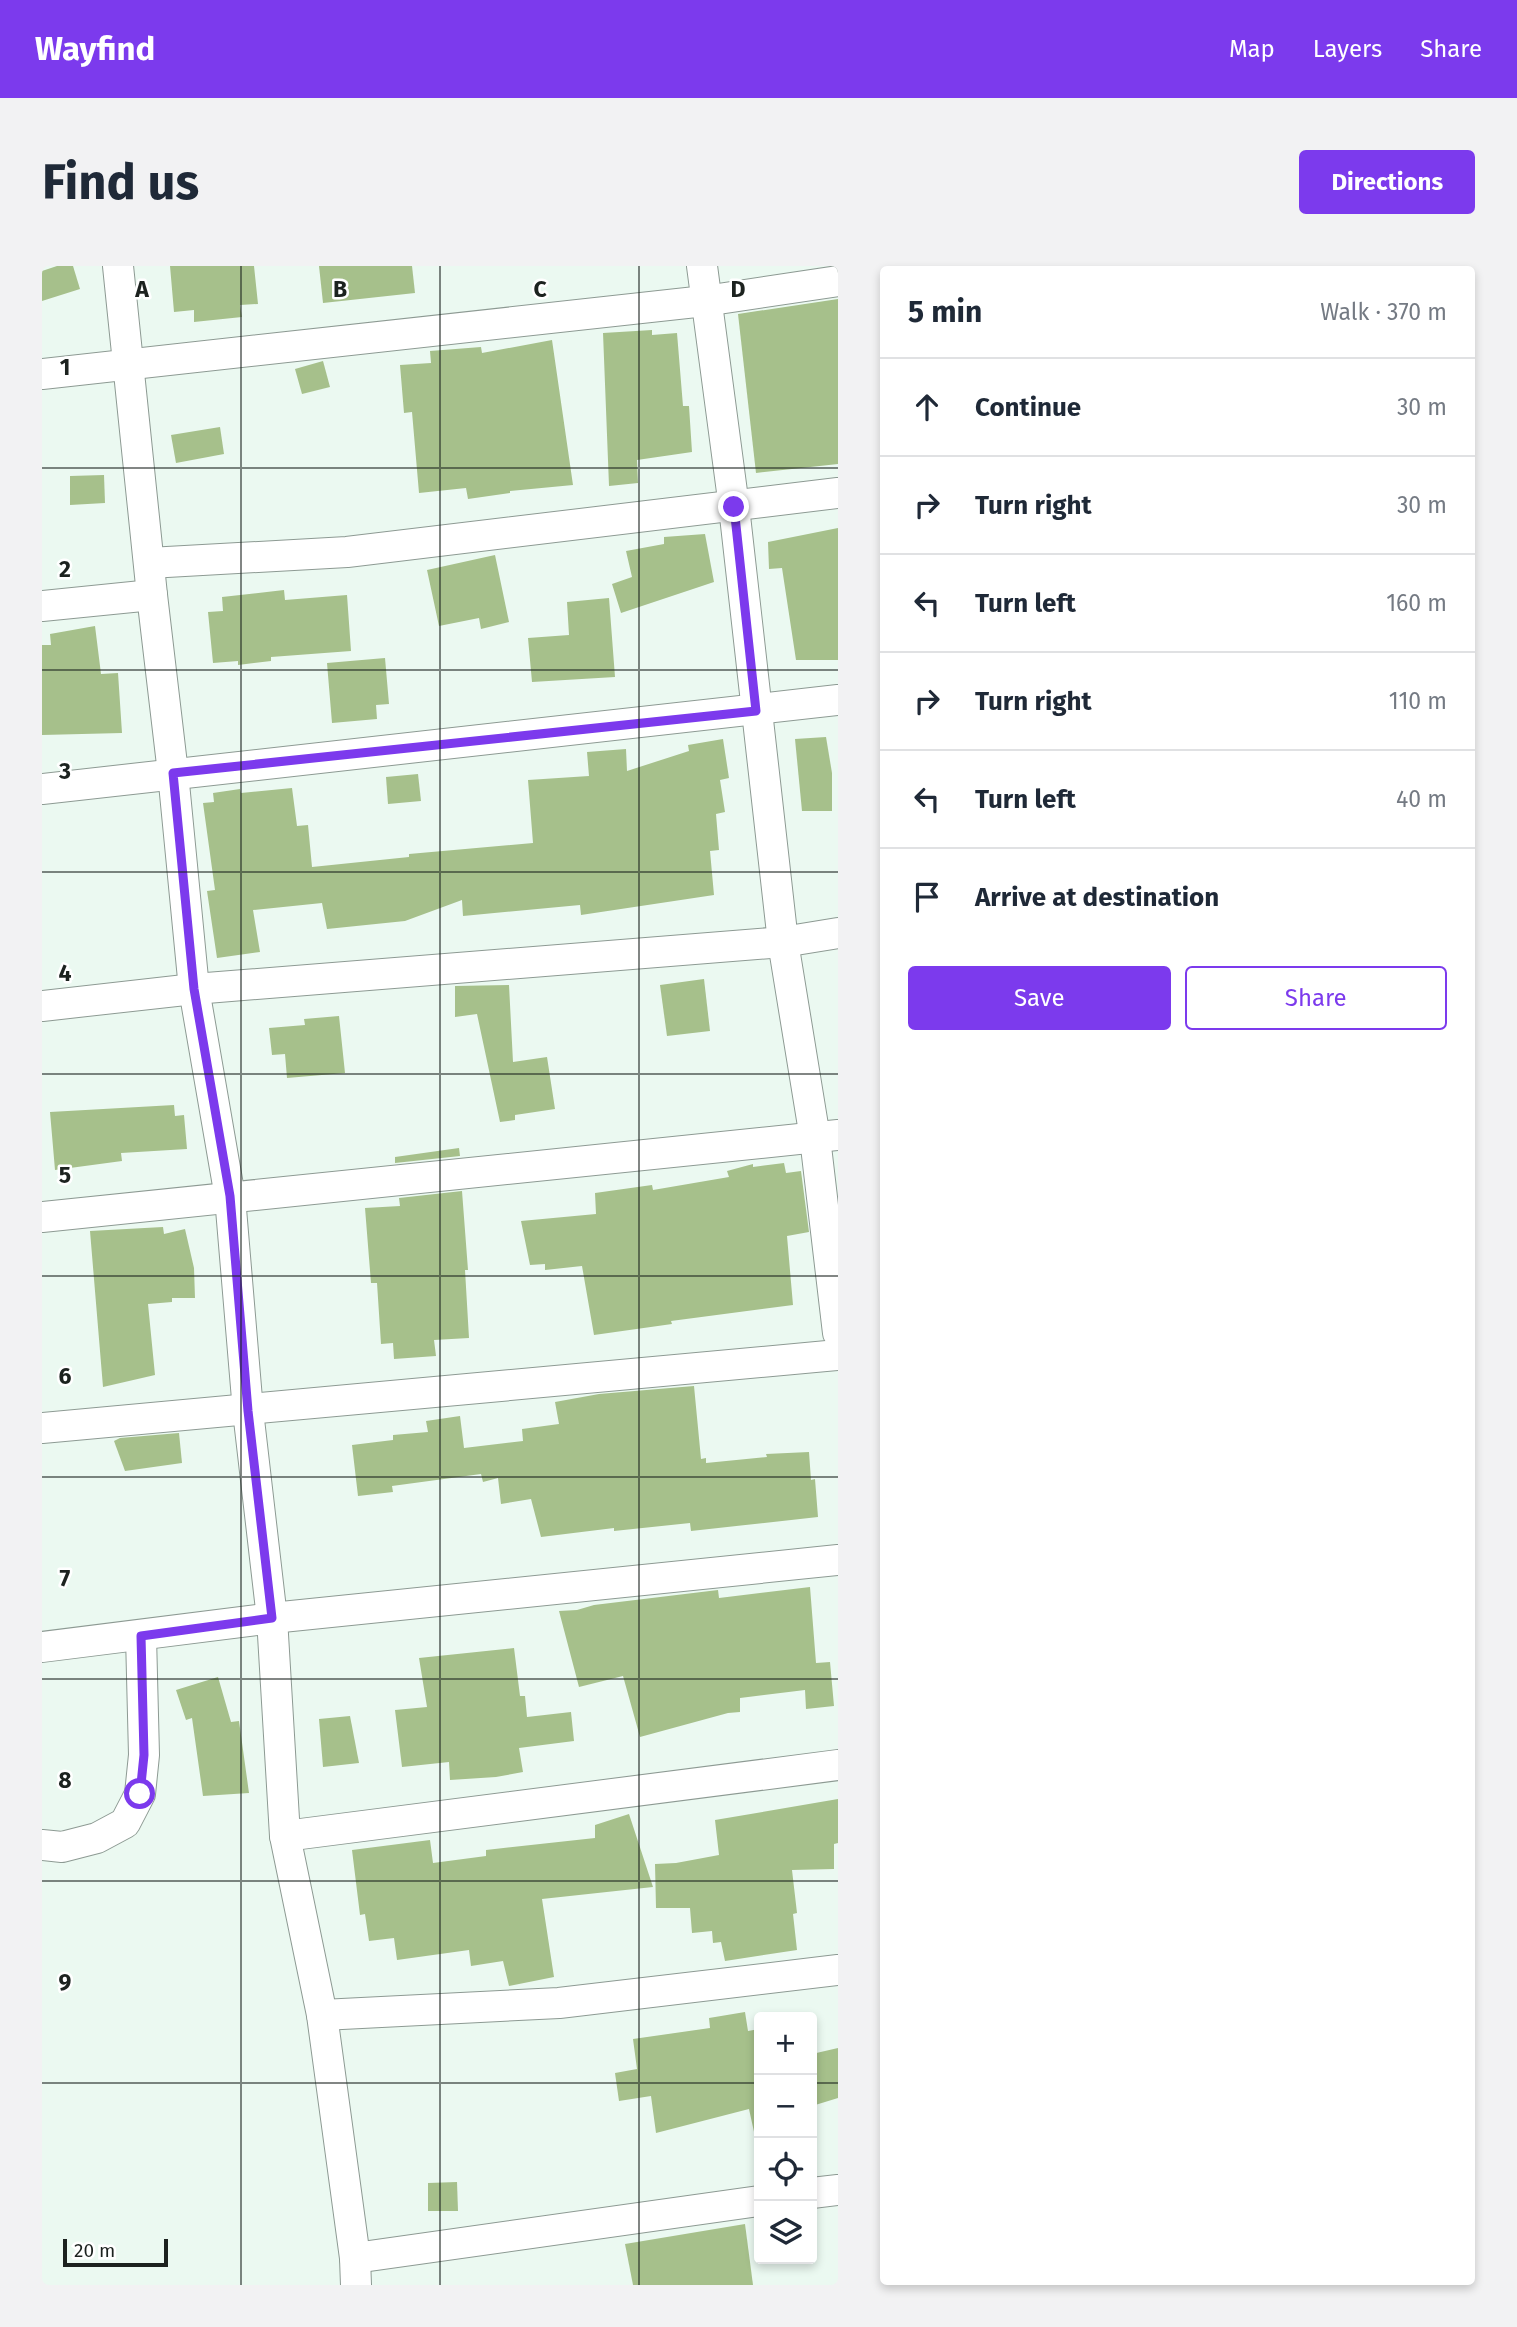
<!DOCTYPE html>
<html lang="en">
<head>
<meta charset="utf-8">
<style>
  body { margin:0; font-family:"Fira Sans",sans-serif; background:#f2f2f3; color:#1f2937 }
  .controls { position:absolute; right:21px; bottom:21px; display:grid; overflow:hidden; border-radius:7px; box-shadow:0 4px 10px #0003 }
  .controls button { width:63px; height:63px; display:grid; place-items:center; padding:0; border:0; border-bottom:2px solid #e0e1e3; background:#fff; color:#1f2937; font:35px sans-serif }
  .scale { position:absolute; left:21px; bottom:18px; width:105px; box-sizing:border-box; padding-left:7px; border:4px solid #1c221f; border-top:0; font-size:19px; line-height:24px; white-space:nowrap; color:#1c221f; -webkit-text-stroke:5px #fff; paint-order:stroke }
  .stop { position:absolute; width:21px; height:21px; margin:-16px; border:5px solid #7c3aed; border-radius:50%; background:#fff }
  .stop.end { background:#7c3aed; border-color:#fff; box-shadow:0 2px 7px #0008 }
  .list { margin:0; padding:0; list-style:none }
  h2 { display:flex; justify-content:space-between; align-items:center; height:91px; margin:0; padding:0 28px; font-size:30px }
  h2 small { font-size:23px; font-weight:400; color:#747a83 }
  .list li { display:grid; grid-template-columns:46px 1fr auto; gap:21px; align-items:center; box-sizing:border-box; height:98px; padding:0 28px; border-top:2px solid #e0e1e3 }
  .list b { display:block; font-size:26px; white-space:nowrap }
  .list em { font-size:23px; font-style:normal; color:#747a83 }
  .actions { display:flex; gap:14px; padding:21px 28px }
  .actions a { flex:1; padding:16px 0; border:2px solid #7c3aed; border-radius:7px; text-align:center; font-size:24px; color:#7c3aed }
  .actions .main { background:#7c3aed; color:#fff }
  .icon { flex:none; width:38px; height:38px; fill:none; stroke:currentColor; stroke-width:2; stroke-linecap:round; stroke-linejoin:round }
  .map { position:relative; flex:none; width:796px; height:2019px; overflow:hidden; border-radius:7px }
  header { display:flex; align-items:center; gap:42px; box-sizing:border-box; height:98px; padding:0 35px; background:#7c3aed; color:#fff }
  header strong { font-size:33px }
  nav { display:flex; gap:38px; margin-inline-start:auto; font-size:24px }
  .intro { display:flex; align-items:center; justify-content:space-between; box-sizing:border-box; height:168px; padding:0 42px }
  h1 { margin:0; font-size:49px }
  .button { padding:18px 32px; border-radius:7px; background:#7c3aed; color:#fff; font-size:24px; font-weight:700 }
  main { display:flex; gap:42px; padding:0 42px }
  aside { flex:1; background:#fff; border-radius:7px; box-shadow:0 4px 10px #0003 }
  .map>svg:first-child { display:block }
</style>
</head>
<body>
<header>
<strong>Wayfind</strong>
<nav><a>Map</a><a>Layers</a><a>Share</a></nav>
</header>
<div class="intro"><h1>Find us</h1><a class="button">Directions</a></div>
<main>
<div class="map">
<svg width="796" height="2019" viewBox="0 0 796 2019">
  <rect width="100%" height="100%" fill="#ebf9f1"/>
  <!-- building -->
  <g fill="#a6c08b">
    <polygon points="15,0 31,0 38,23 0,35 0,5"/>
    <polygon points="128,0 212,0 216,38 198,39 200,51 152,56 152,44 132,46"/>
    <polygon points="277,0 370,0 373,27 281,37"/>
    <polygon points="796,33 796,198 714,207 696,48"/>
    <polygon points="610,64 610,69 635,67 641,140 647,140 650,186 595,194 596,217 567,220 561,67"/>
    <polygon points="510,74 531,219 468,225 468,227 426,233 424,222 377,227 370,146 362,147 358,99 389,97 388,85 439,81 440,87"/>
    <polygon points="281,95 288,121 260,128 253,103"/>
    <polygon points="178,161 182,188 134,197 129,169"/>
    <polygon points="62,209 63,237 28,239 28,210"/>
    <polygon points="796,262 796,394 754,394 740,302 727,303 726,276"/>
    <polygon points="663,268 672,316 579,347 570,318 590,311 584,285 622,278 622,271"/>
    <polygon points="453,289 467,356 439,363 437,352 397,360 385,304"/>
    <polygon points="242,324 243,334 305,329 309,385 229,391 229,395 196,399 196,395 171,397 166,346 181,345 180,331"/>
    <polygon points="567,332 573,411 490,416 486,372 527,369 525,336"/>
    <polygon points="53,360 59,408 76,407 80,467 0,469 0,379 9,379 8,368"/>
    <polygon points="343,392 347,438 334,439 335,453 290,457 285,397"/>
    <polygon points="784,471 790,507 790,545 760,545 753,473"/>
    <polygon points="681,473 687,512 678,514 683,546 674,548 677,584 668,585 672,629 539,649 538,639 421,650 420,634 363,655 285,663 280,637 211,644 218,686 175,692 165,625 173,624 161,537 172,536 171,527 198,523 199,527 250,522 255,560 266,559 270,601 367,591 367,588 491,577 486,514 547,510 545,486 584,483 585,505 647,485 646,479"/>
    <polygon points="376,508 379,535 346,538 344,511"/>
    <polygon points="662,713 668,765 625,770 618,719"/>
    <polygon points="467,719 471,796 505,791 513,843 473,849 473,854 458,856 435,748 413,751 413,720"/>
    <polygon points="297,750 303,807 245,812 243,788 230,789 227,762 263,759 262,753"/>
    <polygon points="132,839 133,850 142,849 145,883 79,887 80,895 13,904 8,846"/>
    <polygon points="417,882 418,890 353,897 353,891"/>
    <polygon points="742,897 744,907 759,905 767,966 745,970 751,1039 629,1055 630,1058 552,1069 540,1000 503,1004 503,998 488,999 479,955 554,948 553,927 610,919 611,924 687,911 685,905 711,898 711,901"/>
    <polygon points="420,925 426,1004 423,1004 427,1072 392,1074 394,1090 352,1093 351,1077 339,1078 335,1017 329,1017 323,942 358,940 357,932"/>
    <polygon points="121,961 122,968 143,963 152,1002 153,1032 130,1032 130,1036 106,1038 113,1109 61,1121 48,965"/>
    <polygon points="652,1120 659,1193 664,1192 664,1197 725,1191 724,1188 767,1186 769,1214 773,1213 776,1251 649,1265 648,1257 572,1265 572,1262 499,1271 489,1233 459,1238 456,1212 441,1216 439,1208 350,1220 351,1226 316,1230 310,1179 351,1174 351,1169 386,1166 384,1155 418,1150 422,1182 481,1175 480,1163 517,1158 513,1136 557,1128"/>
    <polygon points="137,1167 140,1197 83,1205 72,1175 78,1172"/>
    <polygon points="768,1321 774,1397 788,1396 792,1440 764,1443 763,1424 698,1432 698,1446 686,1447 598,1471 581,1410 537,1421 517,1345 535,1344 552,1339 676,1324 677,1332"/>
    <polygon points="472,1382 478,1430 483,1430 485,1451 529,1446 532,1475 477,1482 481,1506 454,1511 408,1514 407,1496 360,1501 353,1444 385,1441 377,1392"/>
    <polygon points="176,1411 189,1456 197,1455 207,1527 161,1530 150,1452 144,1454 134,1424"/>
    <polygon points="308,1450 317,1497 281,1501 277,1453"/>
    <polygon points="796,1533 796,1577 792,1578 792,1603 750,1604 755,1647 751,1648 755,1684 683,1695 679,1676 671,1677 670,1665 650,1667 648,1642 614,1642 613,1598 634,1597 677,1589 673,1554"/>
    <polygon points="587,1548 611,1621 500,1633 512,1711 467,1720 461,1695 429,1700 427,1684 355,1694 352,1672 327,1675 323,1648 318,1649 310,1584 388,1574 391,1597 444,1590 444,1584 553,1572 553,1559"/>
    <polygon points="703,1746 706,1765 717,1763 717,1875 714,1875 707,1843 614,1867 609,1830 577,1835 573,1807 595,1803 591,1773 668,1762 667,1752"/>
    <polygon points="796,1782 796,1832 770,1840 770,1788"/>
    <polygon points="415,1916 416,1945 386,1945 386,1917"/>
    <polygon points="703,1958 711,2019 591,2019 583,1978"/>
  </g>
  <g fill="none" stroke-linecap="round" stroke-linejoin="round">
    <!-- street casing -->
    <g stroke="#8d9a93" stroke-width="32">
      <g id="street">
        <polyline points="76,0 110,329 131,507 152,723 188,931 206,1145 230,1352 243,1570 280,1749 313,1992 314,2019"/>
        <polyline points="660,0 692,241 741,676 773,872 796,1067"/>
        <polyline points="0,108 663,35 796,15"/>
        <polyline points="107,297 305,286 796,227"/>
        <polyline points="0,340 110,329"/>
        <polyline points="0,523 796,434"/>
        <polyline points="0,740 152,723 741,676 796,667"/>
        <polyline points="0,951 796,869"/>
        <polyline points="0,1162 796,1089"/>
        <polyline points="0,1381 230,1352 796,1294"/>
        <polyline points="243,1570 796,1499"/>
        <polyline points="0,1579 20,1581 55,1572 83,1557 98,1528 102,1489 99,1370"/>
        <polyline points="280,1749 517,1737 796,1704"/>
        <polyline points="770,1927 796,1924"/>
        <polyline points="313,1992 717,1935"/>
      </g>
    </g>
    <!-- street -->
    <use href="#street" stroke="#fff" stroke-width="30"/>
  </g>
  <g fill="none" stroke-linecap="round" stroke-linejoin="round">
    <!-- route -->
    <polyline stroke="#7c3aed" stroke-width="9" points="98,1528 102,1489 99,1370 230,1352 206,1145 188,930 152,723 131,507 714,445 692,241"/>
  </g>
  <!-- grid -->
  <path fill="none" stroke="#1c221f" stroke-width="2" stroke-opacity="0.55" d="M199 0V2019M398 0V2019M597 0V2019M0 202H796M0 404H796M0 606H796M0 808H796M0 1010H796M0 1211H796M0 1413H796M0 1615H796M0 1817H717M770 1817H796"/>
  <g font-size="23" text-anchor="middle" font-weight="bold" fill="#1c221f" stroke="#fff" stroke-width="5" stroke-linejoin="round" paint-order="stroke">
    <text x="100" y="31">A</text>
    <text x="298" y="31">B</text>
    <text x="498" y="31">C</text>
    <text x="696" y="31">D</text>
    <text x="23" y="109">1</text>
    <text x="23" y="311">2</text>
    <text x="23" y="513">3</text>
    <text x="23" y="715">4</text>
    <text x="23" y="917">5</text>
    <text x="23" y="1118">6</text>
    <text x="23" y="1320">7</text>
    <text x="23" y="1522">8</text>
    <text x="23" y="1724">9</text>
  </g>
</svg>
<div class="controls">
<button>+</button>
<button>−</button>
<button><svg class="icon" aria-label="locate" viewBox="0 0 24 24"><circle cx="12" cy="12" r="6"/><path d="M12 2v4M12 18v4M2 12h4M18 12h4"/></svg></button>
<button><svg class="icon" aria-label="layers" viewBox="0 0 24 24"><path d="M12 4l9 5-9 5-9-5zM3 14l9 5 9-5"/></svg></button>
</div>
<div class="scale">20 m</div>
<div class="stop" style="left:98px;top:1528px"></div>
<div class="stop end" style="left:692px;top:241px"></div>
</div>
<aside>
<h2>5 min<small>Walk · 370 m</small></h2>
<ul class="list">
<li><svg class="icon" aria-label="ahead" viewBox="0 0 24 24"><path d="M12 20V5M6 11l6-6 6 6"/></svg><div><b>Continue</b></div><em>30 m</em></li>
<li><svg class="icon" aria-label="right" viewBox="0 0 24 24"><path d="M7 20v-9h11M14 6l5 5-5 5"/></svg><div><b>Turn right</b></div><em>30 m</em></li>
<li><svg class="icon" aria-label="left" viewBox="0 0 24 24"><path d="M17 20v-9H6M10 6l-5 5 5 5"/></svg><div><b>Turn left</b></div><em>160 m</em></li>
<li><svg class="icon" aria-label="right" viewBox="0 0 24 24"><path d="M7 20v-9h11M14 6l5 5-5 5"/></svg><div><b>Turn right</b></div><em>110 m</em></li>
<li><svg class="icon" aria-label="left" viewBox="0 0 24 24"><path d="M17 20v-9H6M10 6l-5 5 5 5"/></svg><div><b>Turn left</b></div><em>40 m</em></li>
<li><svg class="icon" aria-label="arrive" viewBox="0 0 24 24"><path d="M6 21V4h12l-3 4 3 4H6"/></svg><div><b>Arrive at destination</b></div></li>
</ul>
<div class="actions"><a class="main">Save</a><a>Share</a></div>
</aside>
</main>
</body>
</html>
